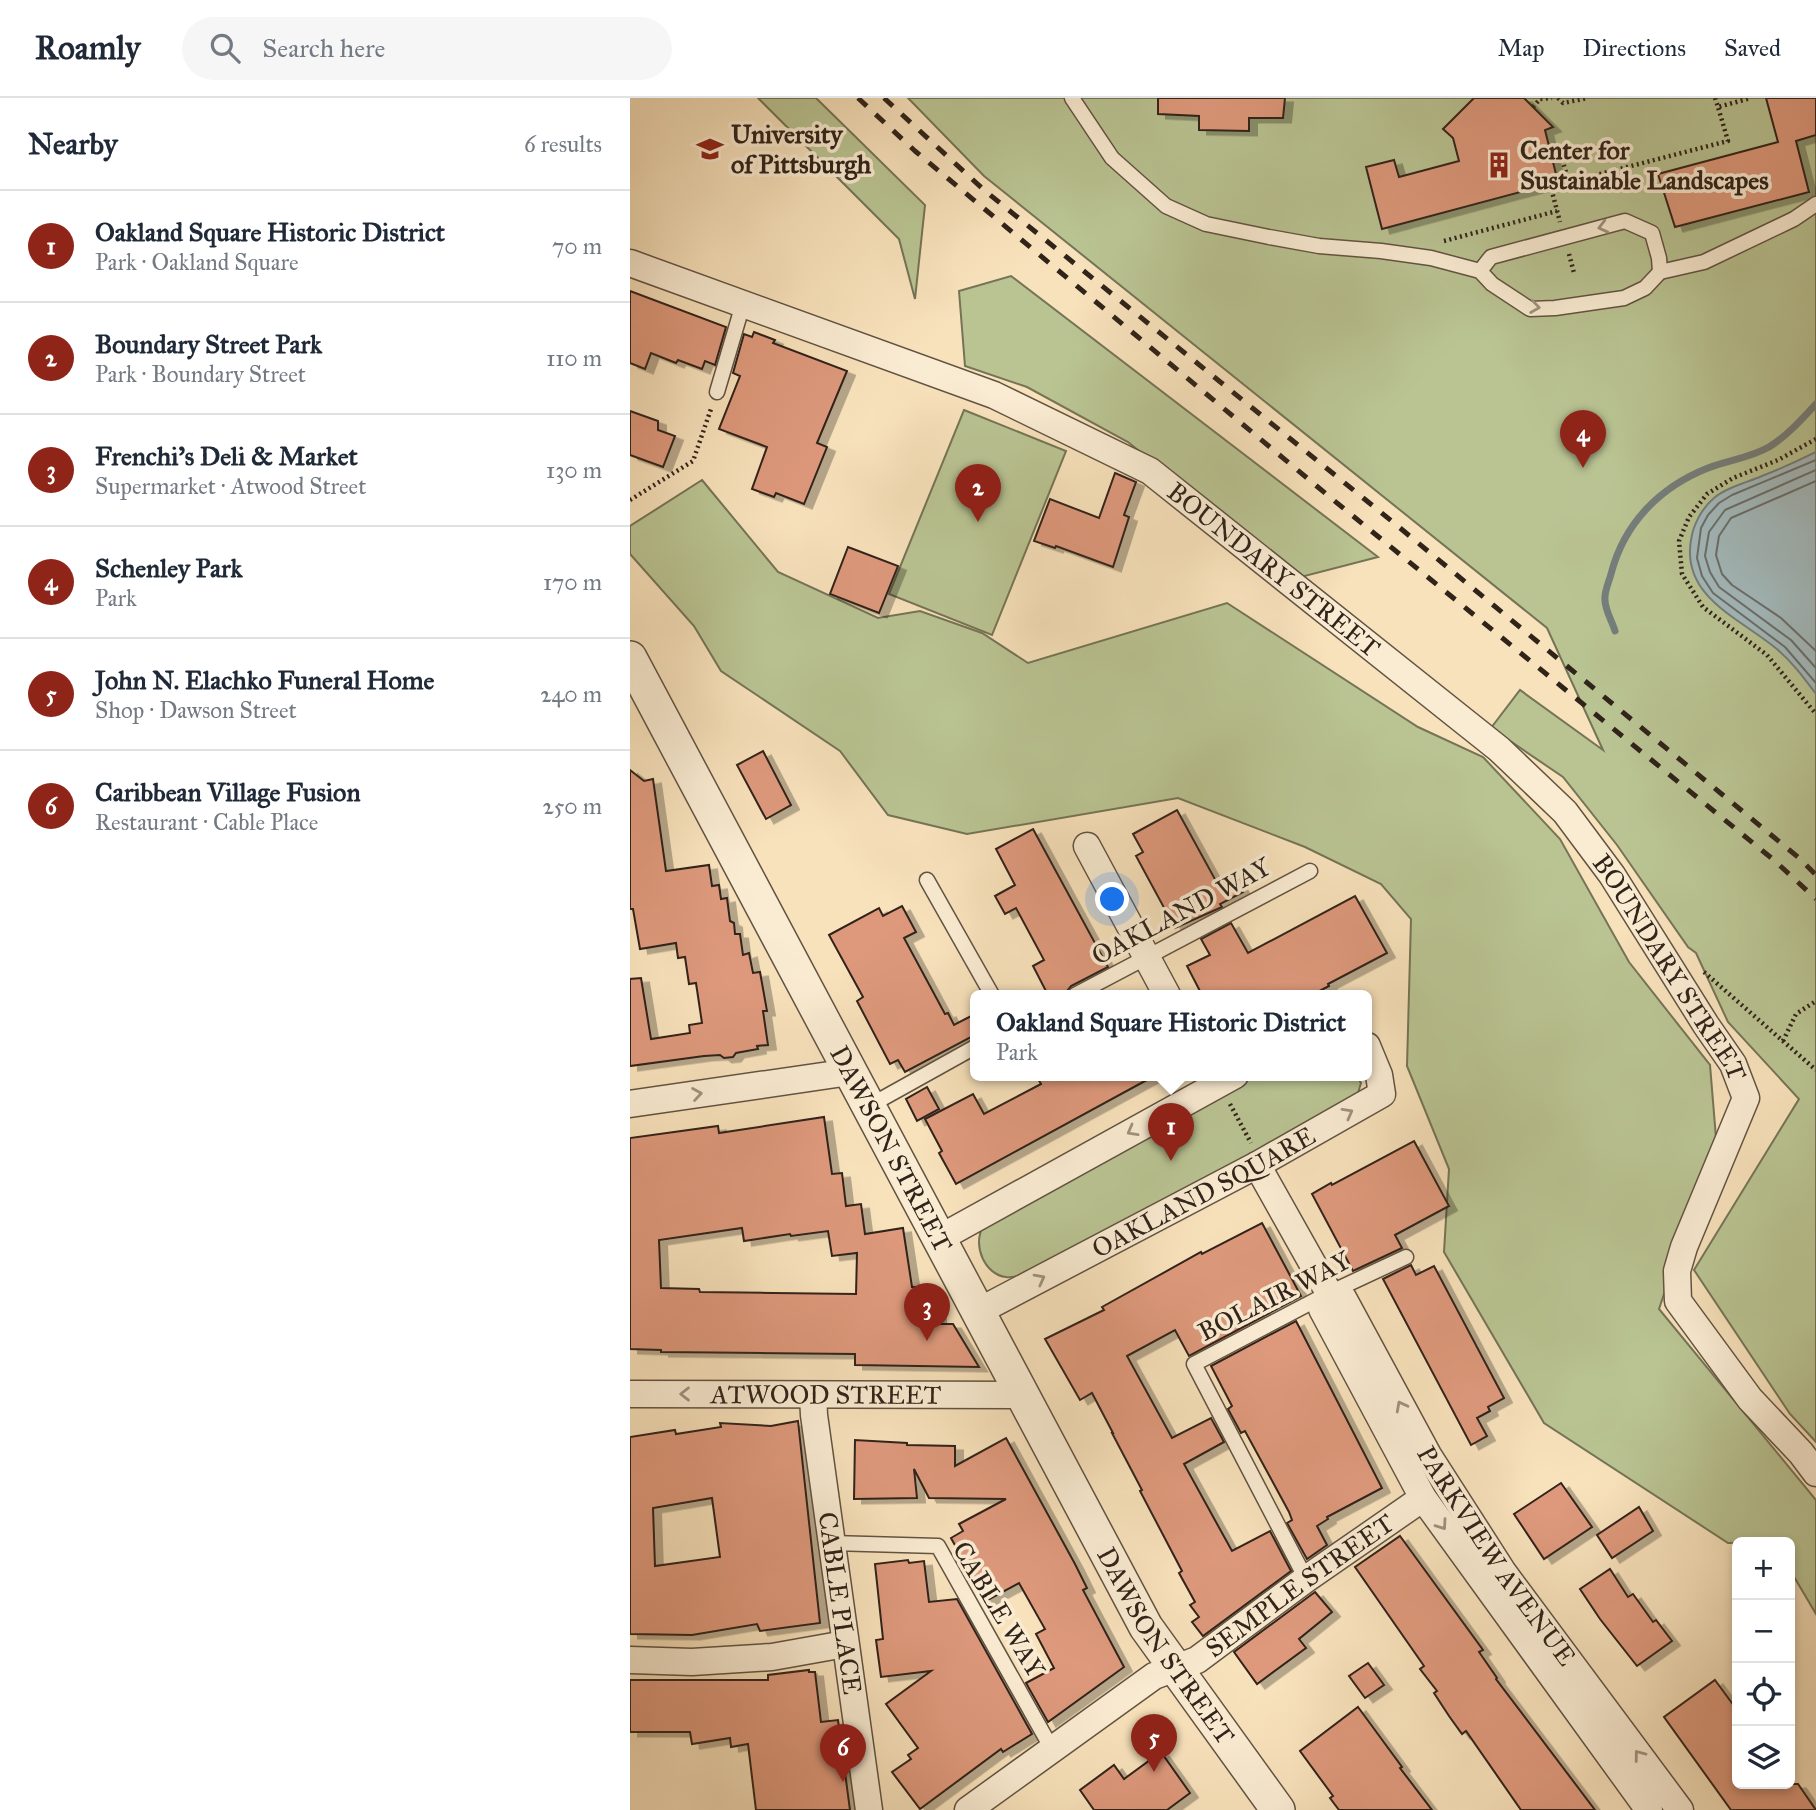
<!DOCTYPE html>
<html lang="en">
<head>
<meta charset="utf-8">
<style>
  body { margin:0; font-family:"IM FELL Great Primer",serif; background:#f6f6f7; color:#1f2937 }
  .controls { position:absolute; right:21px; bottom:21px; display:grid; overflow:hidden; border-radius:10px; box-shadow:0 4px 10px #0003 }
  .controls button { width:63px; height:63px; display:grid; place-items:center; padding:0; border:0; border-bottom:2px solid #e0e1e3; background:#fff; color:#1f2937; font:35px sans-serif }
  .you { position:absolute; left:483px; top:802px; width:24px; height:24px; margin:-18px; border:5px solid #fff; border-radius:50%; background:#1a73e8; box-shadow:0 0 0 10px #1a73e833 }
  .badge { display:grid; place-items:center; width:46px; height:46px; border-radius:50%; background:#8f2418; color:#fff; font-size:23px; font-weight:700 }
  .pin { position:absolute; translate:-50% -58px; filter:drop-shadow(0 2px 4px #0008) }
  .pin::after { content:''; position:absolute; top:37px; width:24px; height:21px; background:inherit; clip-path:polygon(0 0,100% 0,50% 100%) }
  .popup { position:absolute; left:340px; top:892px; width:402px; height:91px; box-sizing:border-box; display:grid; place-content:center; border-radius:10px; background:#fff; filter:drop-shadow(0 2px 5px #0005); font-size:23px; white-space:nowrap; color:#747a83 }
  .popup b { font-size:26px; color:#1f2937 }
  .popup::after { content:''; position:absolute; left:50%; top:100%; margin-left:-14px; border:14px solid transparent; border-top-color:#fff }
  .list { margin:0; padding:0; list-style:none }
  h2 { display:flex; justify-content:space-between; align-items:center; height:91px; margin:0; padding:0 28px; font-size:30px }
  h2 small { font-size:23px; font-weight:400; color:#747a83 }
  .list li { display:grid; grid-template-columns:46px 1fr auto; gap:21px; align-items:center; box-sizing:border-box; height:112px; padding:0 28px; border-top:2px solid #e0e1e3 }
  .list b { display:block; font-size:26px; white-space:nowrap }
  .list p { margin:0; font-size:23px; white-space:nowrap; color:#747a83 }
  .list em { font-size:23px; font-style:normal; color:#747a83 }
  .icon { flex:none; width:38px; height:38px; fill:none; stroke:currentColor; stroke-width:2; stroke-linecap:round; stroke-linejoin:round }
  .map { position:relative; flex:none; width:1186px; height:1712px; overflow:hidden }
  header { display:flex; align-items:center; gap:42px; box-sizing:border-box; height:98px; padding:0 35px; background:#fff; border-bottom:2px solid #e0e1e3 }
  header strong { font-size:33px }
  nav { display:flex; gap:38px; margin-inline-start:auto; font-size:24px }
  .search { width:490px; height:63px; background:#f6f6f7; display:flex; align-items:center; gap:18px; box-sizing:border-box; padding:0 24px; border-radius:38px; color:#747a83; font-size:26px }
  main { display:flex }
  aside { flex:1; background:#fff }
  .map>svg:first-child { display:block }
</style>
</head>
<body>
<header>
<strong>Roamly</strong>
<div class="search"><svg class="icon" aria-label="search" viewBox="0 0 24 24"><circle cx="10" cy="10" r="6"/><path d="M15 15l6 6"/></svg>Search here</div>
<nav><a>Map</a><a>Directions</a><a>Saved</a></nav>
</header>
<main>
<aside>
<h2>Nearby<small>6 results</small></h2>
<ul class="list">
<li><span class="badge">1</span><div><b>Oakland Square Historic District</b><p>Park · Oakland Square</p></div><em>70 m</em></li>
<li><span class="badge">2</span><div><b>Boundary Street Park</b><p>Park · Boundary Street</p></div><em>110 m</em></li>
<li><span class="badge">3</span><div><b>Frenchi's Deli &amp; Market</b><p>Supermarket · Atwood Street</p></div><em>130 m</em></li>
<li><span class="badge">4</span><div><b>Schenley Park</b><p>Park</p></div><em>170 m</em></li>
<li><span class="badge">5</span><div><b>John N. Elachko Funeral Home</b><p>Shop · Dawson Street</p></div><em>240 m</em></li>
<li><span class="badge">6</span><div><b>Caribbean Village Fusion</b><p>Restaurant · Cable Place</p></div><em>250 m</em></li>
</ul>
</aside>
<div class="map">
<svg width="1186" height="1712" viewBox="0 0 1186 1712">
  <defs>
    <filter id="shadow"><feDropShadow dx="8" dy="4.5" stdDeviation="0" flood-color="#0004"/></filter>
  </defs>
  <rect width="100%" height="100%" fill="#f8e2bc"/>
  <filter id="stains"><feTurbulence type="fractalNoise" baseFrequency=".00286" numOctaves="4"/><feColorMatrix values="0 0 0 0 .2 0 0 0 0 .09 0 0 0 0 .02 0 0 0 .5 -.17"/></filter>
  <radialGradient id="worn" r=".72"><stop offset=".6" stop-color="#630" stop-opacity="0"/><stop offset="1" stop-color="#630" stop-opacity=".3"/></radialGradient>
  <!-- green -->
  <g fill="#bac493" stroke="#757456" stroke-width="2">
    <polygon points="128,0 186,0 295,107 285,201 269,141"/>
    <polygon points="278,0 1186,0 1186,1344 1160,1316 1064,1172 1169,1001 1098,924 1066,855 1058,849 987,747 933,679 861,630 890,592 973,652 917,530 354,78"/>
    <polygon points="381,178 748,459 667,480 498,344 397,289 335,268 329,193"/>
    <polygon points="334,312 436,353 362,537 259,496"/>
    <polygon points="72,382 148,474 248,520 290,513 352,535 398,565 597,505 788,629 853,659 930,741 999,864 1080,967 1086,1040 1029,1211 1186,1402 1186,1516 1160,1472 1160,1444 1098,1445 914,1325 814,1154 819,1071 777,968 781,821 751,786 675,749 548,700 337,736 258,717 210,653 91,573 64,528 0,456 0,428"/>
    <path d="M627 977H726L731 985 728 995 716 1005 393 1177C388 1178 381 1180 376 1179 355 1177 342 1147 353 1129 356 1125 362 1121 366 1117Z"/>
  </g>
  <!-- water -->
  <path fill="#a3babd" stroke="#757e7c" stroke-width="2" d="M1186 354V596C1174 580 1163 565 1148 552 1112 521 1051 500 1061 442 1063 427 1072 410 1084 400 1097 389 1116 385 1132 378 1150 371 1168 363 1186 354Z"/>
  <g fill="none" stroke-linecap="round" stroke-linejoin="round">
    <!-- shore -->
    <g stroke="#6a6e6c" stroke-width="2">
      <polyline points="1186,362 1102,397 1089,405 1078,417 1071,430 1067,460 1072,478 1083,495 1155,549 1186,585"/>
      <polyline points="1186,372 1095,412 1079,434 1075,458 1080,474 1089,489 1161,542 1186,570"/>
      <polyline points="1186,383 1101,420 1089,438 1086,457 1092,476 1102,487 1151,520 1186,553"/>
    </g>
    <!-- stream -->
    <path stroke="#757e7c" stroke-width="7" d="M985 533C982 523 975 512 975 502 974 494 979 484 981 476 994 425 1030 389 1078 370 1098 362 1120 360 1139 349 1157 338 1172 321 1186 306"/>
  </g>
  <!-- building -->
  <g fill="#de997c" stroke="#30231a" stroke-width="2" fill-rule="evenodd" filter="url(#shadow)">
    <polygon points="528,0 655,0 653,20 619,20 619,33 569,32 569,18 528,16"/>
    <polygon points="844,0 894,0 923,29 915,32 928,84 752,131 736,69 764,62 769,79 829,63 823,40 813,31"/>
    <polygon points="1136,0 1186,0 1186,37 1166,43 1179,94 1045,129 1028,76 1148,44"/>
    <polygon points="0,193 96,229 85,267 75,263 72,271 48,262 46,265 21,255 15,271 0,265"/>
    <polygon points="124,234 145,242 143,245 217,273 187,345 197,349 174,406 146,395 144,399 122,391 137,349 89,331 110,278 103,275 114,236 122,239"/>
    <polygon points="0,313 28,323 28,332 45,338 33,369 0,357"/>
    <polygon points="485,375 506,384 494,417 499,419 483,469 426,448 425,450 404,443 420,401 469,420"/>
    <polygon points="218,449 268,468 249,515 200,496"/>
    <polygon points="133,653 161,707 136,721 107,667"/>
    <polygon points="0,672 14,683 23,681 36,773 79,767 82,788 89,787 91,801 97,800 100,823 104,825 105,836 110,836 113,857 119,855 123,875 130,874 137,913 133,913 138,947 127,948 128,951 106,955 103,959 94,960 90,957 74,958 0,968 0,881 11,880 21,941 60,935 59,927 72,925 66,885 59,886 55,859 48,860 46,845 10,851 3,811 0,811"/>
    <polygon points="547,712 587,785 603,776 613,794 590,806 592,809 545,830 506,758 513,754 503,736"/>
    <polygon points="403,731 478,869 441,888 434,897 418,897 403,868 414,862 386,810 375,816 365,798 385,787 366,751"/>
    <polygon points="725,798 757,855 698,886 699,888 682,897 572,897 557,868 580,857 571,841 601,825 618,855"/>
    <polygon points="272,808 286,834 274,840 315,916 318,915 324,927 345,916 345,937 275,974 268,962 260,966 227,903 233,899 199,837 249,810 253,818"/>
    <polygon points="406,977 526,977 326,1086 309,1055 312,1053 295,1021 343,996 354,1016 411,986"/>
    <polygon points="297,989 309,1011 287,1023 276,1001"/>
    <path d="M194 1019 202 1076 212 1075 216 1108 231 1106 235 1136 273 1130 282 1189H300V1197H308V1226H323L349 1269 225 1267V1256L31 1254V1252L0 1251V1040L88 1028 89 1035ZM112 1130 114 1143 160 1136 161 1138 198 1133 202 1158 227 1155 226 1196 70 1194 69 1191 31 1190 29 1142Z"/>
    <polygon points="784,1043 819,1108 765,1137 772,1150 723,1173 682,1096 701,1085 702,1087"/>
    <polygon points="632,1125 671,1198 559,1258 545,1232 497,1258 542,1340 581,1320 594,1344 554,1366 602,1453 640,1433 661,1473 573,1538 562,1524 569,1519 560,1507 565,1504 549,1475 552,1473 510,1393 512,1392 482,1335 483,1335 462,1295 450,1302 415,1241 474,1212 472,1209 571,1154 572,1156"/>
    <polygon points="781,1167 786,1177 804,1168 874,1300 858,1309 860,1313 847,1320 857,1338 841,1347 753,1181"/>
    <polygon points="666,1223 752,1390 697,1419 698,1421 687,1428 697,1447 677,1461 657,1425 662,1422 659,1414 615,1333 611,1335 598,1311 602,1308 581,1268"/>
    <path d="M168 1323 190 1525 130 1533 127 1526 62 1537 0 1536V1339L45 1332 46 1336 91 1329 90 1325 141 1328ZM82 1400 90 1459 25 1468 23 1410Z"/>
    <polygon points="376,1340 445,1466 457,1490 453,1492 494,1569 418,1624 396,1585 424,1570 406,1536 415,1531 389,1485 356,1503 321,1440 333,1433 329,1426 376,1401 299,1400 284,1371 287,1400 224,1401 225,1342 277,1345 277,1347 325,1348 325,1368"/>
    <polygon points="931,1385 962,1429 914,1461 884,1416"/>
    <polygon points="1009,1409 1023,1433 982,1460 967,1437"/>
    <polygon points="770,1438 853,1552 849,1554 867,1580 866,1581 965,1712 891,1712 836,1633 832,1636 819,1618 804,1595 807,1593 790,1571 794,1568 725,1469"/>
    <polygon points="278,1462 279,1465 294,1463 299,1504 327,1501 402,1636 373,1654 371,1651 290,1711 262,1674 281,1661 278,1657 288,1650 256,1606 301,1573 251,1579 246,1542 253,1541 245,1466"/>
    <polygon points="980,1471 998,1499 1003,1496 1023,1524 1026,1522 1042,1543 1007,1568 970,1521 950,1491"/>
    <polygon points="685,1494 702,1514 669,1541 676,1550 627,1586 604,1554"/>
    <polygon points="738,1565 754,1587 735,1600 719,1578"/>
    <polygon points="179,1572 179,1574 185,1574 191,1624 208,1622 220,1712 126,1712 118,1646 101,1649 100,1640 62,1646 60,1634 0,1634 0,1582 138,1582 138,1577"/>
    <polygon points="1085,1582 1107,1612 1107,1686 1168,1686 1186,1712 1101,1712 1034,1619"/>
    <polygon points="728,1609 772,1669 770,1670 802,1712 709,1712 700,1700 703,1698 670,1653"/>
    <polygon points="531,1654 560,1695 537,1712 464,1712 450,1692 484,1667 494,1681"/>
  </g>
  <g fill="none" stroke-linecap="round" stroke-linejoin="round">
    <!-- service casing -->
    <g stroke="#625342" stroke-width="17">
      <g id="service">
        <polyline points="442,0 482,60 536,108 576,126 639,139 689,148 751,153 801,160 850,173 862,186 900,211 925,210 994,200 1015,190 1030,174 1074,164 1164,121 1186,106"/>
        <polyline points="850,173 861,159 995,123 1022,135 1029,160 1030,174"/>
        <polyline points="87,294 113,206"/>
        <polyline points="297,782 362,897"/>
        <polyline points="445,897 680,773"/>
        <polyline points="239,1008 345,949"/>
        <polyline points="201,1445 308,1448 422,1651"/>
        <polyline points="676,1481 564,1266 699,1195 776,1159"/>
      </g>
    </g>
    <!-- minor casing -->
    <g stroke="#625342" stroke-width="29">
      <g id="minor">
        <path id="s1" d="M0 165 364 297 520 373 869 651 935 714 982 777 1076 927 1103 966 1116 1000 1054 1149 1047 1173 1048 1203 1120 1301 1171 1355 1186 1375"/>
        <polyline points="457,748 537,897"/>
        <polyline points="0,1006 220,974"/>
        <path id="s2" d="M627 1067 699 1195 713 1200 798 1357 873 1474 1050 1712"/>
        <polyline points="310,1140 605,977"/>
        <polyline points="699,1195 692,1211 793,1400 1019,1712"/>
        <path id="s3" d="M349 1213 627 1067 752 996 749 977 737 948"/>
        <path id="s4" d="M0 1296 392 1297"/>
        <path id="s5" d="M183 1297 184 1317 239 1712"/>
        <polyline points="0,1562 62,1564 142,1559 215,1546"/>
        <path id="s6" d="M338 1712 524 1578 567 1562 676 1481 793 1400"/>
      </g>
    </g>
    <!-- tertiary casing -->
    <g stroke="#625342" stroke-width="36">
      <g id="tertiary">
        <path id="s7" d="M0 560 516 1529 648 1712"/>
      </g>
    </g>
    <!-- path -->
    <g stroke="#30231a" stroke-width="4.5" stroke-dasharray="2 3.5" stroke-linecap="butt">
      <polyline points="928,0 933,5 958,0"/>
      <polyline points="1085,0 1088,9 1121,0"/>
      <polyline points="903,9 910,1 922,0"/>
      <polyline points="929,51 939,84 1098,43 1088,9"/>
      <polyline points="920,86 930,124"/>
      <polyline points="814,143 927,113"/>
      <polyline points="939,156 944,175"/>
      <polyline points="1186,341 1148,362 1103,380 1077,396 1059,419 1049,443 1052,476 1073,509 1137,557 1186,616"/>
      <polyline points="0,402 63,363 81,311"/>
      <polyline points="1074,874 1186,972"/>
      <polyline points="1153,943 1166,916 1186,903"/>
      <polyline points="600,1006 621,1045"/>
    </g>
    <!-- service -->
    <use href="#service" stroke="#faecd3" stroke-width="14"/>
    <!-- minor -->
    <use href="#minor" stroke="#faecd3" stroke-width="26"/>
    <!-- tertiary -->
    <use href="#tertiary" stroke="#faecd3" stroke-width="33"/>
    <!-- rail -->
    <g stroke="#30231a" stroke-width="5" stroke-dasharray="12 12" stroke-linecap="butt">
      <polyline points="228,0 285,53 701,400 1145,763 1186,801"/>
      <polyline points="254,0 354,92 764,425 1169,760 1186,777"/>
    </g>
  </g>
  <!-- one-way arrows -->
  <defs><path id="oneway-chevron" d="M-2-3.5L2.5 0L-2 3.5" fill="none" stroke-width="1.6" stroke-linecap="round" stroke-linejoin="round" transform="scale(1.75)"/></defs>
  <g stroke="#9f9280">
    <use href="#oneway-chevron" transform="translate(973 129) rotate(166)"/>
    <use href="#oneway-chevron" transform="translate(905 209) rotate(8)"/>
    <use href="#oneway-chevron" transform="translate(67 996) rotate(-9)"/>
    <use href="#oneway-chevron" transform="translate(718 1015) rotate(-29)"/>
    <use href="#oneway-chevron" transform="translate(502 1033) rotate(151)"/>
    <use href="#oneway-chevron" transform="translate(410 1181) rotate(-28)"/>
    <use href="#oneway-chevron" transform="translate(55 1296) rotate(-180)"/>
    <use href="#oneway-chevron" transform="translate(771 1308) rotate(-118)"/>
    <use href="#oneway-chevron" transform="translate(812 1427) rotate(55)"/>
    <use href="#oneway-chevron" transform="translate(1009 1657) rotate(-127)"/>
  </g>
  <!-- icons -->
  <defs>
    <g id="university-bare" transform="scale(2.1)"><path d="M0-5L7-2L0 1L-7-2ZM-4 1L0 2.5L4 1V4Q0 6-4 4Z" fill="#8f2418" stroke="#faecd3" stroke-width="2.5" paint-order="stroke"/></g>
    <g id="building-bare" transform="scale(2.1)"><path d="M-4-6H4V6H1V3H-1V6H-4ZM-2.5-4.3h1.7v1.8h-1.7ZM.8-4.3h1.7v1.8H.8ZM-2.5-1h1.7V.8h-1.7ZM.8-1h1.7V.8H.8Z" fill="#8f2418" stroke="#faecd3" stroke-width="2.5" paint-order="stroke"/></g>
  </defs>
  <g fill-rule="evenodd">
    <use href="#university-bare" x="80" y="51"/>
    <use href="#building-bare" x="869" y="67"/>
  </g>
  <g text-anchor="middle" stroke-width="7" stroke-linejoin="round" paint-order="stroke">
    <!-- poi labels -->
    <g font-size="26" font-weight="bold" fill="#30231a" stroke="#faecd3" text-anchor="start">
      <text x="101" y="45">University<tspan x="101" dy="30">of Pittsburgh</tspan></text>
      <text x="890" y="61">Center for<tspan x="890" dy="30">Sustainable Landscapes</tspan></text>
    </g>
    <!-- street labels -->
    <g font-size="26" fill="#30231a" stroke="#faecd3">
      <text dy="9" stroke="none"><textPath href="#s1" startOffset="719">BOUNDARY STREET</textPath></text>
      <text transform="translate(551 813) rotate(-28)" y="9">OAKLAND WAY</text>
      <text dy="9" stroke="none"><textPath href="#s1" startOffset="1286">BOUNDARY STREET</textPath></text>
      <text dy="9" stroke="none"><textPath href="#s7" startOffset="556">DAWSON STREET</textPath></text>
      <text dy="9" stroke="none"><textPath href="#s3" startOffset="254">OAKLAND SQUARE</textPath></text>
      <text transform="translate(644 1198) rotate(-27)" y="9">BOLAIR WAY</text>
      <text dy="9" stroke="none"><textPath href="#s4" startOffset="196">ATWOOD STREET</textPath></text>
      <text dy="9" stroke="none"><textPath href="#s2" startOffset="462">PARKVIEW AVENUE</textPath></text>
      <text dy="9" stroke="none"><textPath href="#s6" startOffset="402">SEMPLE STREET</textPath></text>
      <text dy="9" stroke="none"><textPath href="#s5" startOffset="210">CABLE PLACE</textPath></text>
      <text transform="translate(369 1511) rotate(59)" y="9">CABLE WAY</text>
      <text dy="9" stroke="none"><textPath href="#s7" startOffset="1124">DAWSON STREET</textPath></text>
    </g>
  </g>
  <rect width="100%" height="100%" filter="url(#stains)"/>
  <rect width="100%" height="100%" fill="url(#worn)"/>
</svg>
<div class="controls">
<button>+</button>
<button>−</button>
<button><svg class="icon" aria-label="locate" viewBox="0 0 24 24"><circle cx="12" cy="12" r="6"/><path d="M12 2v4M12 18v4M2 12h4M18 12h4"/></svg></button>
<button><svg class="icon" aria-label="layers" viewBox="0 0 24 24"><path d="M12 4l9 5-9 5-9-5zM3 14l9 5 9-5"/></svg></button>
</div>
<div class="you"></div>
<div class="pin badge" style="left:541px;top:1063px">1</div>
<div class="popup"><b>Oakland Square Historic District</b>Park</div>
<div class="pin badge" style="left:348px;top:424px">2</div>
<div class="pin badge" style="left:297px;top:1243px">3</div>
<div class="pin badge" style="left:953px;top:370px">4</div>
<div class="pin badge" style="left:524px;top:1674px">5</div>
<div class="pin badge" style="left:213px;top:1684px">6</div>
</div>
</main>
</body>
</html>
